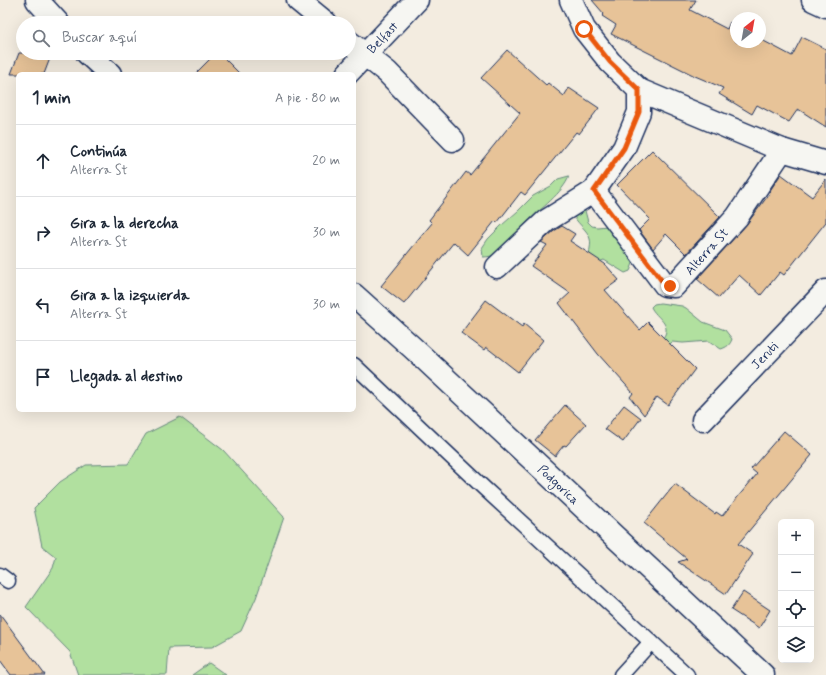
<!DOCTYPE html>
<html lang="es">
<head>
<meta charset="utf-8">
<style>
  body { margin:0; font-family:Mynerve,sans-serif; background:#f2f2f3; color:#1f2937 }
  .controls { position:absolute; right:12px; bottom:12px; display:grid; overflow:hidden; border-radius:6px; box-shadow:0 4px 16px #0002 }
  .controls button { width:36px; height:36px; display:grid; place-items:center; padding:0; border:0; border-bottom:1px solid #e0e1e3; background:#fff; color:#1f2937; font:20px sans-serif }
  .compass { position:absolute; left:730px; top:12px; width:36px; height:36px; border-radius:50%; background:#fff; box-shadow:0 4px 16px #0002; rotate:31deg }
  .stop { position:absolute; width:12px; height:12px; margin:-9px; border:3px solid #ea580c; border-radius:50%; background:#fff }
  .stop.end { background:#ea580c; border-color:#fff; box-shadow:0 1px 4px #0008 }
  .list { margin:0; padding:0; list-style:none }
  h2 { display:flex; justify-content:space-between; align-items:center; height:52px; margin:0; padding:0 16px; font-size:17px }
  h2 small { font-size:13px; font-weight:400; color:#747a83 }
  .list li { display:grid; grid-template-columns:26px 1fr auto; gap:12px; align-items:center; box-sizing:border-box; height:72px; padding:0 16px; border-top:1px solid #e0e1e3 }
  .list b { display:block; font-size:15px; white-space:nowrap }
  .list p { margin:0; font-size:13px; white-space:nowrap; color:#747a83 }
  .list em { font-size:13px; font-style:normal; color:#747a83 }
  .icon { flex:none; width:22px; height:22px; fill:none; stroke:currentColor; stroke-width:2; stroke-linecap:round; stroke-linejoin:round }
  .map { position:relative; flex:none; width:826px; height:675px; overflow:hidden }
  .search { position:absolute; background:#fff; box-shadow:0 4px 16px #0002; left:16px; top:16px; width:340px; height:44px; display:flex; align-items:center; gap:10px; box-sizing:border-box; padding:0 14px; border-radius:22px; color:#747a83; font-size:15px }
  .panel { position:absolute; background:#fff; box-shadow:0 4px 16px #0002; left:16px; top:72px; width:340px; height:340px; border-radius:6px }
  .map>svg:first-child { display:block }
</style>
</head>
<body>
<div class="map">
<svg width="826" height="675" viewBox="0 0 826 675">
  <rect width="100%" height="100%" fill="#f3ece0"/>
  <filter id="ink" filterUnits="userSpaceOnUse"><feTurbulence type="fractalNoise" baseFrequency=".025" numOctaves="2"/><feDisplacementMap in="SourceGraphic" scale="8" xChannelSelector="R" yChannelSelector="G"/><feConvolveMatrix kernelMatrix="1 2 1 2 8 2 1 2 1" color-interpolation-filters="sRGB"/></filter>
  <g filter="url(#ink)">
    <!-- green -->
    <g fill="#b1e09f" stroke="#66887e">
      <path d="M569 176C564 192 539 210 527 222 520 229 516 240 508 246 499 253 494 257 483 257L482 248 488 239 502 225 518 211 533 196 551 186 558 179Z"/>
      <path d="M584 207 588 222 592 226 597 227 608 226 634 261 630 271 625 273 604 260 599 262 590 258C588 251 592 245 590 239 588 229 575 223 572 212Z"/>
      <path d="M660 303 682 306 686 308 703 322 725 330 732 339C730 345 727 347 721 349L709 341 683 343 672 342 668 346 663 338C673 324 656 318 651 307L654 304Z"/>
      <polygon points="180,417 223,450 284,517 256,598 241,631 212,647 169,648 167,675 78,675 70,652 26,607 53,568 56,557 42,546 34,508 60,482 86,465 128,464 146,434"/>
      <polygon points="209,663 226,675 192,675"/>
    </g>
    <!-- building -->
    <g fill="#e7c398" stroke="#1b2f5e">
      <polygon points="592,0 696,0 690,10 727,29 730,22 736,26 736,42 760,42 760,39 792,56 802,37 826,49 826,127 798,109 789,122 757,105 752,114 719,94 723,88 695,76 611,34 616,25 602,16 604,14"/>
      <polygon points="507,50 546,85 548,83 564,96 569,88 599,108 579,134 576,132 525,195 521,192 497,223 495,221 468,255 454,242 404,304 381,286 432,223 429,220 466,172 470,175 520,113 481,78"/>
      <polygon points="19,53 52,53 44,74 11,74"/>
      <polygon points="216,53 219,53 240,74 195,74"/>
      <polygon points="652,150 720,217 686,254 666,234 653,249 639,230 650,219 617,185"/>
      <polygon points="781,174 812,197 826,179 826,222 784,275 780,272 761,295 739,275 719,298 697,279 746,225 770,193 769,192"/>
      <polygon points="562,226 575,234 570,241 605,264 619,280 605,290 640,330 648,322 695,369 668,405 657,397 644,415 630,397 633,393 598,354 559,303 570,293 531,266 547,245 541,242 554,231"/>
      <polygon points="486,300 522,327 524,324 543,340 518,372 486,347 484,350 461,333"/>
      <polygon points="565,405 586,424 566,446 564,445 555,456 535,440"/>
      <polygon points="624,405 641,418 623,442 605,429"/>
      <polygon points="784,431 812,455 738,544 753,554 726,594 678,562 687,559 644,523 675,484 715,514 716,512 722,516 757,474 751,469"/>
      <polygon points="743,592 770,610 759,628 731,610"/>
      <polygon points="0,614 45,675 11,675 0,660"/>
    </g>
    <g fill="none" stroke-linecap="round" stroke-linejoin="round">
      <!-- lane casing -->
      <g stroke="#1b2f5e" stroke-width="17">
        <g id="lane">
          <polyline points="354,365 484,488 687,675"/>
          <polyline points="0,575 8,581"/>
          <polyline points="621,675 651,642"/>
        </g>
      </g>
      <!-- street casing -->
      <g stroke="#1b2f5e" stroke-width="25">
        <g id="street">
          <polyline points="37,0 58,23"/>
          <polyline points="298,0 326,23"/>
          <polyline points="813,0 826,6"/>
          <polyline points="349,42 387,72 453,140"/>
          <polyline points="87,53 110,74"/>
          <polyline points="347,74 417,0"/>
          <polyline points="639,90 782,150 826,163"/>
          <polyline points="594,191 665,285 674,286 737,217 782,150"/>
          <polyline points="497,267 546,221 594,191 624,148 639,112 639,90 610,62 584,29 571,0"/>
          <polyline points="354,295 414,349 763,675"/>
          <polyline points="703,420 826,291"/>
        </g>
      </g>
      <!-- lane -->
      <use href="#lane" stroke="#f6f6f2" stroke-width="14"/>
      <!-- street -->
      <use href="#street" stroke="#f6f6f2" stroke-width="22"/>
    </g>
  </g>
  <g fill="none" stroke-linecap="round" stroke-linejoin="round" filter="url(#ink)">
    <!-- route -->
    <polyline stroke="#ea580c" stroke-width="5" points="584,29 610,62 639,90 639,112 624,148 594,191 665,285 670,286"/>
  </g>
  <g text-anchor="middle" stroke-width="4" stroke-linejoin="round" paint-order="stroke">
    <!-- street labels -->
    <g font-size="13" fill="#1b2f5e" stroke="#f6f6f2">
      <text transform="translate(382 37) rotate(-46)" y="5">Belfast</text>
      <text transform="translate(706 251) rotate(-48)" y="5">Alterra St</text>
      <text transform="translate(764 355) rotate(-46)" y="5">Jeruti</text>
      <text transform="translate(559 484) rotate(43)" y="5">Podgorica</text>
    </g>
  </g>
</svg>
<div class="controls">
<button>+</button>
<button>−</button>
<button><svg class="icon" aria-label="locate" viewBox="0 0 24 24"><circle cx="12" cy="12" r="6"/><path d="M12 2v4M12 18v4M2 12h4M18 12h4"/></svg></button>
<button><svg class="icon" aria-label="layers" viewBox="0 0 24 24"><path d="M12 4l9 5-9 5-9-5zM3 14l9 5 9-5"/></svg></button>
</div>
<svg class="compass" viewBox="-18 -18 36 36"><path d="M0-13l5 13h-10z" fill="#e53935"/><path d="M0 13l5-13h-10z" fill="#747a83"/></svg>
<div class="stop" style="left:584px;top:29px"></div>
<div class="stop end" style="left:670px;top:286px"></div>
<div class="search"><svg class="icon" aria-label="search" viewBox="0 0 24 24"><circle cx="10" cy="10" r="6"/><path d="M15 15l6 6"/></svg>Buscar aquí</div>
<section class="panel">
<h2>1 min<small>A pie · 80 m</small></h2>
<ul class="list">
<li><svg class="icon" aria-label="ahead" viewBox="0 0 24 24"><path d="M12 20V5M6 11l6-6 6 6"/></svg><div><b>Continúa</b><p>Alterra St</p></div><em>20 m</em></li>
<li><svg class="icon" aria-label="right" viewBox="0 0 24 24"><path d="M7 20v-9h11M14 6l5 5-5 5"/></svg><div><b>Gira a la derecha</b><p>Alterra St</p></div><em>30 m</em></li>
<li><svg class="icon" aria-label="left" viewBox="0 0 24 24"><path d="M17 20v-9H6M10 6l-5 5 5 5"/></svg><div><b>Gira a la izquierda</b><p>Alterra St</p></div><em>30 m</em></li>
<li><svg class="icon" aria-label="arrive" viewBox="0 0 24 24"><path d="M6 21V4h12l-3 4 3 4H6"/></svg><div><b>Llegada al destino</b></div></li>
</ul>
</section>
</div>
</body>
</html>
